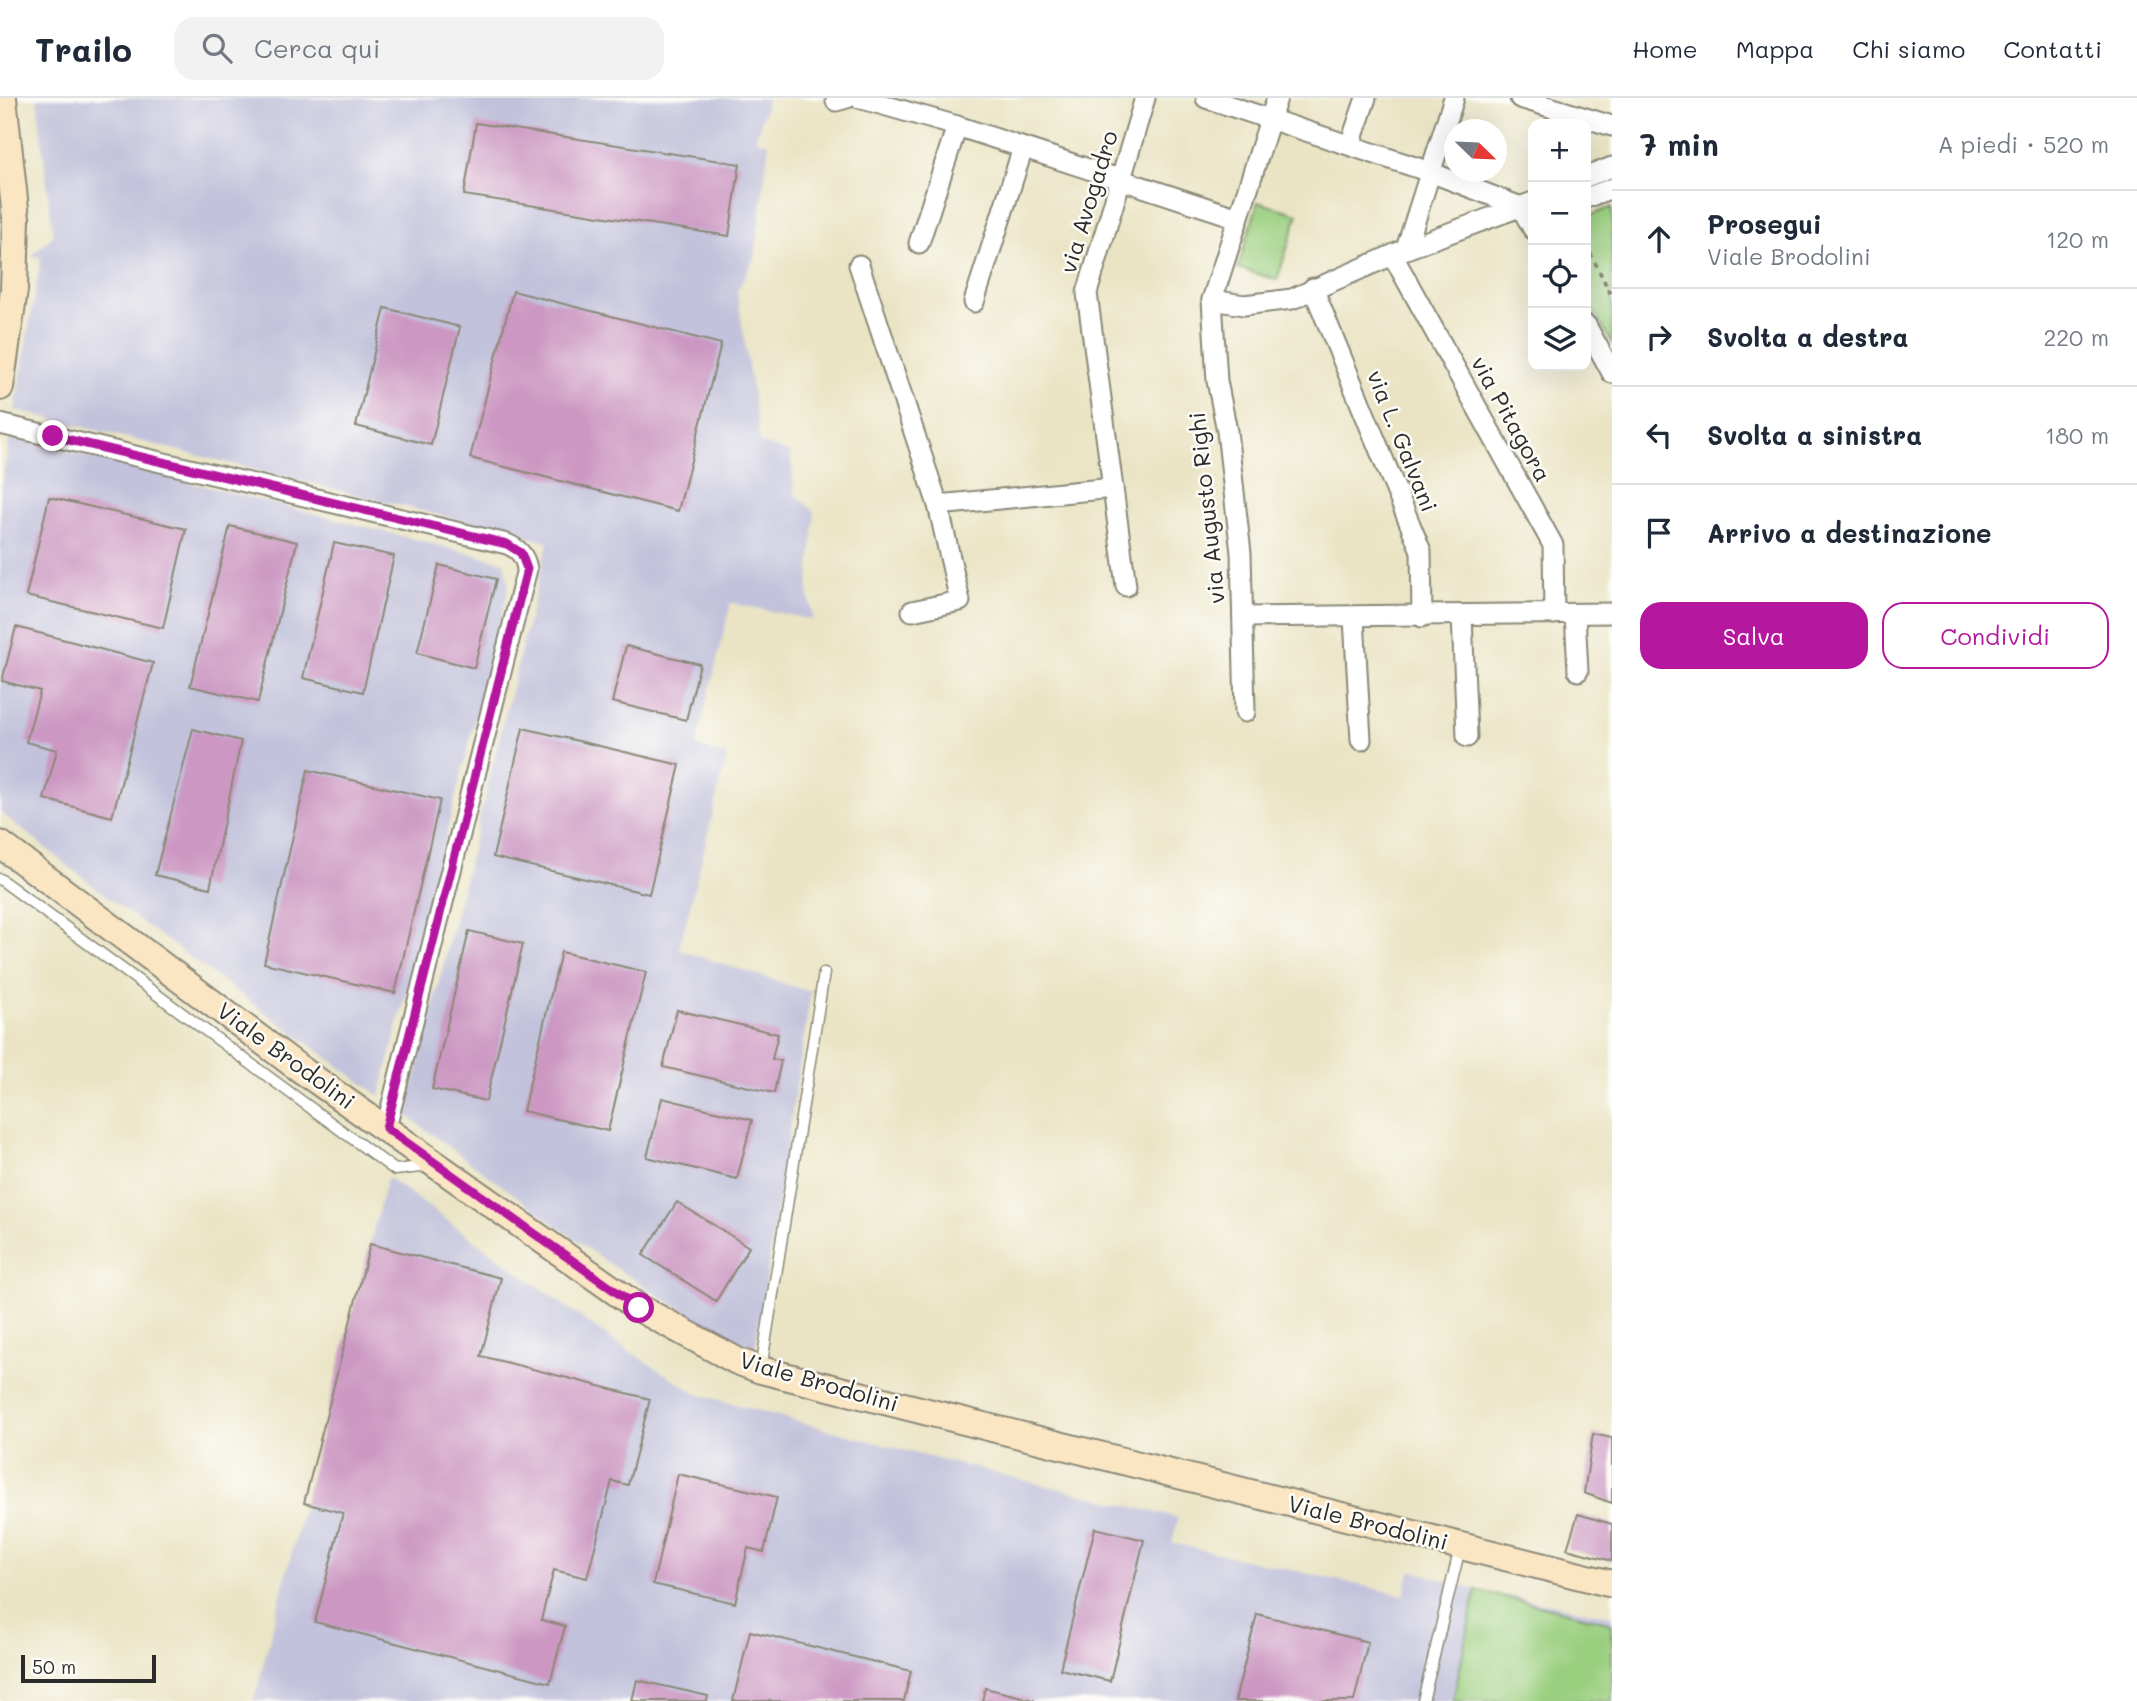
<!DOCTYPE html>
<html lang="it">
<head>
<meta charset="utf-8">
<style>
  body { margin:0; font-family:Mali,sans-serif; background:#f2f2f3; color:#1f2937 }
  .controls { position:absolute; right:21px; top:21px; display:grid; overflow:hidden; border-radius:14px; box-shadow:0 7px 28px #0002 }
  .controls button { width:63px; height:63px; display:grid; place-items:center; padding:0; border:0; border-bottom:2px solid #e0e1e3; background:#fff; color:#1f2937; font:35px sans-serif }
  .compass { position:absolute; left:1444px; top:21px; width:63px; height:63px; border-radius:50%; background:#fff; box-shadow:0 7px 28px #0002; rotate:113deg }
  .scale { position:absolute; left:21px; bottom:18px; width:135px; box-sizing:border-box; padding-left:7px; border:4px solid #2b2b2b; border-top:0; font-size:19px; line-height:24px; white-space:nowrap; color:#2b2b2b; -webkit-text-stroke:5px #fdfcf7; paint-order:stroke }
  .stop { position:absolute; width:21px; height:21px; margin:-16px; border:5px solid #b5179e; border-radius:50%; background:#fff }
  .stop.end { background:#b5179e; border-color:#fff; box-shadow:0 2px 7px #0008 }
  .list { margin:0; padding:0; list-style:none }
  h2 { display:flex; justify-content:space-between; align-items:center; height:91px; margin:0; padding:0 28px; font-size:30px }
  h2 small { font-size:23px; font-weight:400; color:#747a83 }
  .list li { display:grid; grid-template-columns:46px 1fr auto; gap:21px; align-items:center; box-sizing:border-box; height:98px; padding:0 28px; border-top:2px solid #e0e1e3 }
  .list b { display:block; font-size:26px; white-space:nowrap }
  .list p { margin:0; font-size:23px; white-space:nowrap; color:#747a83 }
  .list em { font-size:23px; font-style:normal; color:#747a83 }
  .actions { display:flex; gap:14px; padding:21px 28px }
  .actions a { flex:1; padding:16px 0; border:2px solid #b5179e; border-radius:21px; text-align:center; font-size:24px; color:#b5179e }
  .actions .main { background:#b5179e; color:#fff }
  .icon { flex:none; width:38px; height:38px; fill:none; stroke:currentColor; stroke-width:2; stroke-linecap:round; stroke-linejoin:round }
  .map { position:relative; flex:none; width:1612px; height:1603px; overflow:hidden }
  header { display:flex; align-items:center; gap:42px; box-sizing:border-box; height:98px; padding:0 35px; background:#fff; border-bottom:2px solid #e0e1e3 }
  header strong { font-size:33px }
  nav { display:flex; gap:38px; margin-inline-start:auto; font-size:24px }
  .search { width:490px; height:63px; background:#f2f2f3; display:flex; align-items:center; gap:18px; box-sizing:border-box; padding:0 24px; border-radius:21px; color:#747a83; font-size:26px }
  main { display:flex }
  aside { flex:1; background:#fff }
  .map>svg:first-child { display:block }
</style>
</head>
<body>
<header>
<strong>Trailo</strong>
<div class="search"><svg class="icon" aria-label="search" viewBox="0 0 24 24"><circle cx="10" cy="10" r="6"/><path d="M15 15l6 6"/></svg>Cerca qui</div>
<nav><a>Home</a><a>Mappa</a><a>Chi siamo</a><a>Contatti</a></nav>
</header>
<main>
<div class="map">
<svg width="1612" height="1603" viewBox="0 0 1612 1603">
  <rect width="100%" height="100%" fill="#fdfcf7"/>
  <filter id="ink" filterUnits="userSpaceOnUse"><feTurbulence type="fractalNoise" baseFrequency=".0143" numOctaves="2"/><feDisplacementMap in="SourceGraphic" scale="14" xChannelSelector="R" yChannelSelector="G"/><feConvolveMatrix kernelMatrix="1 2 1 2 8 2 1 2 1" color-interpolation-filters="sRGB"/></filter>
  <filter id="wash" filterUnits="userSpaceOnUse"><feTurbulence type="fractalNoise" baseFrequency=".00686" numOctaves="4" result="noise"/><feDisplacementMap in="SourceGraphic" scale="28" xChannelSelector="R" yChannelSelector="G"/><feGaussianBlur stdDeviation="1.57" result="paint"/><feColorMatrix in="noise" values="0 0 0 0 0 0 0 0 0 0 0 0 0 0 0 0 0 1.4 0 .05"/><feComposite in="paint" operator="in"/></filter>
  <g filter="url(#wash)">
    <rect width="100%" height="100%" fill="#eae4c4"/>
    <!-- industrial -->
    <g fill="#c2c2dc">
      <polygon points="37,0 768,0 755,42 769,45 755,158 737,193 760,345 790,355 795,396 815,414 808,492 813,522 731,505 696,648 727,658 679,852 811,894 755,1250 696,1221 602,1161 406,1017 548,444 15,312 41,159 31,158 53,138"/>
      <polygon points="10,339 504,464 509,488 380,998 114,804 0,714 0,398"/>
      <polygon points="387,1079 612,1242 697,1296 933,1360 1178,1420 1172,1445 1404,1497 1411,1472 1476,1492 1612,1518 1612,1603 254,1603"/>
    </g>
    <!-- green -->
    <g fill="#9bcf80" stroke="#637d56" stroke-width="2">
      <polygon points="1258,104 1298,116 1277,182 1238,170"/>
      <polygon points="1612,109 1612,246 1586,199 1586,119"/>
      <polygon points="1476,1492 1612,1525 1612,1603 1453,1603"/>
    </g>
    <g id="blocks">
      <!-- building -->
      <g fill="#cc98c3">
        <polygon points="476,25 740,66 729,138 464,97"/>
        <polygon points="513,193 721,246 678,413 470,360"/>
        <polygon points="385,210 460,229 431,347 356,328"/>
        <polygon points="49,399 186,431 163,530 26,498"/>
        <polygon points="230,428 297,444 258,604 190,588"/>
        <polygon points="334,445 394,458 363,594 303,580"/>
        <polygon points="439,467 496,481 474,570 417,555"/>
        <polygon points="16,529 153,565 112,719 44,701 57,652 26,644 40,593 2,583"/>
        <polygon points="626,548 700,566 686,622 612,604"/>
        <polygon points="523,630 680,667 649,796 493,759"/>
        <polygon points="193,631 241,643 210,790 155,777"/>
        <polygon points="308,672 440,702 395,895 264,865"/>
        <polygon points="469,833 523,846 486,1003 432,991"/>
        <polygon points="561,854 646,874 608,1033 523,1013"/>
        <polygon points="677,912 778,936 772,961 781,963 774,995 663,969"/>
        <polygon points="662,1000 752,1022 737,1081 647,1059"/>
        <polygon points="677,1104 749,1149 716,1203 643,1157"/>
        <polygon points="370,1146 501,1180 481,1258 650,1301 628,1387 612,1383 587,1480 554,1472 541,1522 565,1528 550,1585 315,1524 343,1415 304,1405"/>
        <polygon points="1593,1336 1612,1340 1612,1405 1584,1395"/>
        <polygon points="678,1376 777,1399 764,1454 748,1450 735,1505 653,1486"/>
        <polygon points="1578,1416 1612,1426 1612,1463 1567,1451"/>
        <polygon points="1095,1430 1144,1442 1110,1583 1060,1571"/>
        <polygon points="1257,1516 1368,1544 1354,1603 1235,1603"/>
        <polygon points="750,1533 911,1573 904,1603 733,1603"/>
        <polygon points="637,1582 708,1598 707,1603 632,1603"/>
        <polygon points="985,1590 1034,1602 1034,1603 982,1603"/>
      </g>
    </g>
  </g>
  <g filter="url(#ink)">
    <use href="#blocks" fill-opacity="0" stroke="#8a8878" stroke-width="2"/>
    <g fill="none" stroke-linecap="round" stroke-linejoin="round">
      <!-- lane casing -->
      <g stroke="#8a8878" stroke-width="13">
        <g id="lane">
          <polyline points="0,781 395,1072 429,1068"/>
          <polyline points="761,1271 824,875"/>
          <polyline points="1423,1603 1460,1450"/>
        </g>
      </g>
      <!-- street casing -->
      <g stroke="#8a8878" stroke-width="23">
        <g id="street">
          <polyline points="859,0 957,28 1238,120"/>
          <polyline points="1206,0 1430,74 1521,109"/>
          <polyline points="1520,0 1612,28"/>
          <polyline points="836,3 847,0"/>
          <polyline points="1350,47 1366,0"/>
          <polyline points="1586,79 1612,69"/>
          <polyline points="1586,100 1612,90"/>
          <polyline points="1522,111 1533,131"/>
          <polyline points="919,145 957,28"/>
          <polyline points="1406,151 1454,0"/>
          <polyline points="1393,158 1553,447 1554,516"/>
          <polyline points="859,167 938,407 1113,390"/>
          <polyline points="1313,190 1421,453 1422,519"/>
          <polyline points="1212,202 1244,207 1292,201 1406,151 1533,104"/>
          <polyline points="974,204 1023,50"/>
          <polyline points="1586,227 1612,275"/>
          <path d="M0 326 507 446C519 451 525 458 527 471L386 1030"/>
          <polyline points="1126,488 1087,195 1145,0"/>
          <polyline points="912,513 960,503 938,407"/>
          <polyline points="1575,516 1578,573"/>
          <polyline points="1462,518 1467,639"/>
          <polyline points="1244,519 1612,515"/>
          <polyline points="1354,520 1361,642"/>
          <polyline points="1245,614 1241,455 1227,333 1217,283 1212,202 1277,0"/>
        </g>
      </g>
      <!-- secondary casing -->
      <g stroke="#8a8878" stroke-width="30">
        <g id="secondary">
          <polyline points="0,289 14,192 16,120 3,0"/>
          <polyline points="0,746 296,968 639,1210 737,1263 761,1272 1612,1486"/>
        </g>
      </g>
      <!-- path -->
      <polyline stroke="#8a8878" stroke-width="3.5" stroke-dasharray="5 5" stroke-linecap="butt" points="1586,146 1612,199"/>
      <!-- lane -->
      <use href="#lane" stroke="#fff" stroke-width="10"/>
      <!-- street -->
      <use href="#street" stroke="#fff" stroke-width="19"/>
      <!-- secondary -->
      <use href="#secondary" stroke="#fbe6c4" stroke-width="26"/>
    </g>
  </g>
  <g fill="none" stroke-linecap="round" stroke-linejoin="round" filter="url(#ink)">
    <!-- route -->
    <polyline stroke="#b5179e" stroke-width="9" points="53,338 507,446 521,455 527,471 386,1030 639,1210"/>
  </g>
  <g text-anchor="middle" stroke-width="5" stroke-linejoin="round" paint-order="stroke">
    <!-- street labels -->
    <g font-size="23" fill="#2b2b2b" stroke="#fdfcf7">
      <text transform="translate(1089 104) rotate(-73)" y="8">via Avogadro</text>
      <text transform="translate(1511 321) rotate(61)" y="8">via Pitagora</text>
      <text transform="translate(1402 343) rotate(68)" y="8">via L. Galvani</text>
      <text transform="translate(1207 410) rotate(-96)" y="8">via Augusto Righi</text>
      <text transform="translate(286 958) rotate(36)" y="8">Viale Brodolini</text>
      <text transform="translate(819 1284) rotate(16)" y="8">Viale Brodolini</text>
      <text transform="translate(1368 1425) rotate(14)" y="8">Viale Brodolini</text>
    </g>
  </g>
</svg>
<div class="controls">
<button>+</button>
<button>−</button>
<button><svg class="icon" aria-label="locate" viewBox="0 0 24 24"><circle cx="12" cy="12" r="6"/><path d="M12 2v4M12 18v4M2 12h4M18 12h4"/></svg></button>
<button><svg class="icon" aria-label="layers" viewBox="0 0 24 24"><path d="M12 4l9 5-9 5-9-5zM3 14l9 5 9-5"/></svg></button>
</div>
<svg class="compass" viewBox="-18 -18 36 36"><path d="M0-13l5 13h-10z" fill="#e53935"/><path d="M0 13l5-13h-10z" fill="#747a83"/></svg>
<div class="scale">50 m</div>
<div class="stop" style="left:639px;top:1210px"></div>
<div class="stop end" style="left:53px;top:338px"></div>
</div>
<aside>
<h2>7 min<small>A piedi · 520 m</small></h2>
<ul class="list">
<li><svg class="icon" aria-label="ahead" viewBox="0 0 24 24"><path d="M12 20V5M6 11l6-6 6 6"/></svg><div><b>Prosegui</b><p>Viale Brodolini</p></div><em>120 m</em></li>
<li><svg class="icon" aria-label="right" viewBox="0 0 24 24"><path d="M7 20v-9h11M14 6l5 5-5 5"/></svg><div><b>Svolta a destra</b></div><em>220 m</em></li>
<li><svg class="icon" aria-label="left" viewBox="0 0 24 24"><path d="M17 20v-9H6M10 6l-5 5 5 5"/></svg><div><b>Svolta a sinistra</b></div><em>180 m</em></li>
<li><svg class="icon" aria-label="arrive" viewBox="0 0 24 24"><path d="M6 21V4h12l-3 4 3 4H6"/></svg><div><b>Arrivo a destinazione</b></div></li>
</ul>
<div class="actions"><a class="main">Salva</a><a>Condividi</a></div>
</aside>
</main>
</body>
</html>
